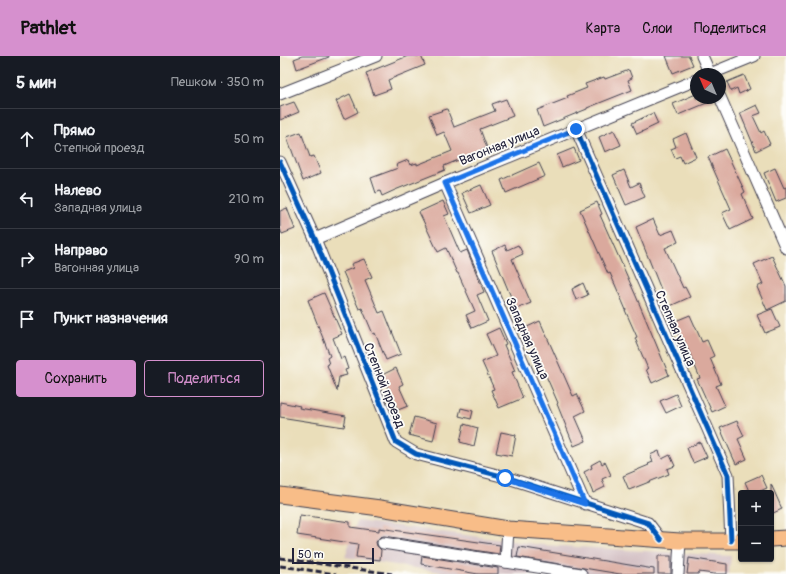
<!DOCTYPE html>
<html lang="ru">
<head>
<meta charset="utf-8">
<style>
  body { margin:0; font-family:Pangolin,sans-serif; background:#20242c; color:#f1f3f6 }
  .controls { position:absolute; right:12px; bottom:12px; display:grid; overflow:hidden; border-radius:4px; box-shadow:0 1px 3px #0004 }
  .controls button { width:36px; height:36px; display:grid; place-items:center; padding:0; border:0; border-bottom:1px solid #363941; background:#171b24; color:#f1f3f6; font:20px sans-serif }
  .compass { position:absolute; left:410px; top:12px; width:36px; height:36px; border-radius:50%; background:#171b24; box-shadow:0 1px 3px #0004; rotate:316deg }
  .scale { position:absolute; left:12px; bottom:10px; width:82px; box-sizing:border-box; padding-left:4px; border:2px solid #22223b; border-top:0; font-size:11px; line-height:14px; white-space:nowrap; color:#22223b; -webkit-text-stroke:3px #fdfcf7; paint-order:stroke }
  .stop { position:absolute; width:12px; height:12px; margin:-9px; border:3px solid #1a73e8; border-radius:50%; background:#fff }
  .stop.end { background:#1a73e8; border-color:#fff; box-shadow:0 1px 4px #0008 }
  .list { margin:0; padding:0; list-style:none }
  h2 { display:flex; justify-content:space-between; align-items:center; height:52px; margin:0; padding:0 16px; font-size:17px }
  h2 small { font-size:13px; font-weight:400; color:#9ea1a6 }
  .list li { display:grid; grid-template-columns:26px 1fr auto; gap:12px; align-items:center; box-sizing:border-box; height:60px; padding:0 16px; border-top:1px solid #363941 }
  .list b { display:block; font-size:15px; white-space:nowrap }
  .list p { margin:0; font-size:13px; white-space:nowrap; color:#9ea1a6 }
  .list em { font-size:13px; font-style:normal; color:#9ea1a6 }
  .actions { display:flex; gap:8px; padding:12px 16px }
  .actions a { flex:1; padding:9px 0; border:1px solid #d690ce; border-radius:4px; text-align:center; font-size:14px; color:#d690ce }
  .actions .main { background:#d690ce; color:#111 }
  .icon { flex:none; width:22px; height:22px; fill:none; stroke:currentColor; stroke-width:2; stroke-linecap:round; stroke-linejoin:round }
  .map { position:relative; flex:none; width:506px; height:518px; overflow:hidden }
  header { display:flex; align-items:center; gap:24px; box-sizing:border-box; height:56px; padding:0 20px; background:#d690ce; color:#111 }
  header strong { font-size:19px }
  nav { display:flex; gap:22px; margin-inline-start:auto; font-size:14px }
  main { display:flex }
  aside { flex:1; background:#171b24 }
  .map>svg:first-child { display:block }
</style>
</head>
<body>
<header>
<strong>Pathlet</strong>
<nav><a>Карта</a><a>Слои</a><a>Поделиться</a></nav>
</header>
<main>
<aside>
<h2>5 мин<small>Пешком · 350 m</small></h2>
<ul class="list">
<li><svg class="icon" aria-label="ahead" viewBox="0 0 24 24"><path d="M12 20V5M6 11l6-6 6 6"/></svg><div><b>Прямо</b><p>Степной проезд</p></div><em>50 m</em></li>
<li><svg class="icon" aria-label="left" viewBox="0 0 24 24"><path d="M17 20v-9H6M10 6l-5 5 5 5"/></svg><div><b>Налево</b><p>Западная улица</p></div><em>210 m</em></li>
<li><svg class="icon" aria-label="right" viewBox="0 0 24 24"><path d="M7 20v-9h11M14 6l5 5-5 5"/></svg><div><b>Направо</b><p>Вагонная улица</p></div><em>90 m</em></li>
<li><svg class="icon" aria-label="arrive" viewBox="0 0 24 24"><path d="M6 21V4h12l-3 4 3 4H6"/></svg><div><b>Пункт назначения</b></div></li>
</ul>
<div class="actions"><a class="main">Сохранить</a><a>Поделиться</a></div>
</aside>
<div class="map">
<svg width="506" height="518" viewBox="0 0 506 518">
  <rect width="100%" height="100%" fill="#fdfcf7"/>
  <filter id="ink" filterUnits="userSpaceOnUse"><feTurbulence type="fractalNoise" baseFrequency=".025" numOctaves="2"/><feDisplacementMap in="SourceGraphic" scale="8" xChannelSelector="R" yChannelSelector="G"/><feConvolveMatrix kernelMatrix="1 2 1 2 8 2 1 2 1" color-interpolation-filters="sRGB"/></filter>
  <filter id="wash" filterUnits="userSpaceOnUse"><feTurbulence type="fractalNoise" baseFrequency=".012" numOctaves="4" result="noise"/><feDisplacementMap in="SourceGraphic" scale="16" xChannelSelector="R" yChannelSelector="G"/><feGaussianBlur stdDeviation="0.9" result="paint"/><feColorMatrix in="noise" values="0 0 0 0 0 0 0 0 0 0 0 0 0 0 0 0 0 1.4 0 .05"/><feComposite in="paint" operator="in"/></filter>
  <g filter="url(#wash)">
    <rect width="100%" height="100%" fill="#eadeba"/>
    <!-- industrial -->
    <polygon fill="#d2bec2" points="77,465 263,489 451,500 449,518 173,518 65,501"/>
    <g id="blocks">
      <!-- building -->
      <g fill="#daa99d">
        <polygon points="22,0 49,0 49,1 17,13 14,3"/>
        <polygon points="128,0 141,0 145,9 108,24 111,33 94,39 86,17"/>
        <polygon points="386,0 409,0 413,9 393,17"/>
        <polygon points="349,14 352,22 348,24 352,34 307,52 307,53 263,71 257,54 288,42 287,40 307,32 305,28 324,21 325,23"/>
        <polygon points="464,19 470,33 459,38 457,32 451,35 447,26"/>
        <polygon points="70,38 78,56 64,63 56,45"/>
        <polygon points="416,38 416,42 433,42 434,44 398,59 393,48"/>
        <polygon points="226,43 233,60 200,73 207,92 164,110 165,114 115,134 102,140 100,135 96,137 91,122 118,112 116,109 128,104 130,109 137,107 137,109 172,95 164,76 157,79 149,59 167,53 174,71 215,55 212,48"/>
        <polygon points="14,46 19,56 0,64 0,51"/>
        <polygon points="477,49 481,57 473,60 481,77 484,75 490,88 476,95 460,57"/>
        <polygon points="373,57 378,68 357,78 352,67"/>
        <polygon points="334,74 341,89 325,96 319,81"/>
        <polygon points="21,76 30,101 34,100 41,117 23,125 7,81"/>
        <polygon points="406,77 416,101 403,107 400,100 395,102 391,93 396,91 393,83"/>
        <polygon points="294,92 299,104 282,111 277,99"/>
        <polygon points="445,93 465,136 462,138 473,163 450,174 442,157 451,153 428,101"/>
        <polygon points="259,107 265,120 226,137 221,124"/>
        <polygon points="495,112 504,132 506,131 506,142 496,146 484,117"/>
        <polygon points="344,114 351,131 359,127 365,141 346,149 333,119"/>
        <polygon points="201,129 210,149 191,157 182,137"/>
        <polygon points="163,145 169,158 164,160 180,197 187,194 204,236 197,239 208,265 192,272 186,259 195,255 178,217 177,217 166,192 158,196 139,156"/>
        <polygon points="317,146 322,158 320,159 356,240 389,319 372,327 366,313 368,313 355,282 357,281 345,254 346,254 330,217 328,218 300,154"/>
        <polygon points="7,152 15,173 2,178 0,172 0,155"/>
        <polygon points="373,163 380,179 393,174 398,186 385,192 403,232 405,231 410,241 388,251 356,171"/>
        <polygon points="225,189 227,194 238,189 243,198 232,203 251,247 236,253 212,195"/>
        <polygon points="492,200 506,230 506,245 487,254 477,231 483,228 474,208"/>
        <polygon points="84,203 92,221 85,224 99,257 104,255 121,298 106,304 95,277 93,278 82,252 79,253 63,216 73,212 71,208"/>
        <polygon points="303,227 308,239 296,244 292,233"/>
        <polygon points="44,237 62,278 53,282 61,303 64,301 68,313 65,314 67,319 59,321 57,335 47,309 49,308 47,302 50,300 28,244"/>
        <polygon points="492,253 500,271 485,277 477,259"/>
        <polygon points="410,259 422,286 427,284 434,300 430,302 441,328 436,330 445,350 432,356 417,323 420,322 404,284 401,285 393,266"/>
        <polygon points="260,265 293,340 297,338 305,355 295,360 306,385 294,390 277,348 278,347 245,272"/>
        <polygon points="219,272 226,288 224,289 235,315 232,316 243,342 219,352 211,334 214,333 202,306 216,300 206,278"/>
        <polygon points="116,312 123,328 119,330 128,350 118,354 102,319"/>
        <polygon points="396,338 401,350 386,357 380,345"/>
        <polygon points="0,346 20,350 19,352 66,360 64,371 0,361"/>
        <polygon points="181,352 193,355 191,363 179,360"/>
        <polygon points="134,361 157,367 153,385 129,379"/>
        <polygon points="457,365 464,380 458,383 467,403 456,408 440,372"/>
        <polygon points="184,368 198,372 194,390 180,386"/>
        <polygon points="221,376 236,379 232,400 216,397"/>
        <polygon points="420,386 427,401 413,407 407,392"/>
        <polygon points="379,395 382,403 390,399 395,410 387,413 389,418 349,434 343,420 369,409 368,408 373,406 370,399"/>
        <polygon points="320,404 322,408 325,406 331,419 322,423 325,431 313,437 304,416 312,412 311,409"/>
        <polygon points="481,419 487,432 476,437 470,437 465,426"/>
        <polygon points="491,428 502,453 491,458"/>
        <polygon points="20,459 70,466 70,471 99,475 99,472 220,489 219,498 104,480 100,481 96,486 97,490 101,494 100,504 76,501 78,488 17,479"/>
        <polygon points="239,491 374,513 374,518 340,518 237,501"/>
        <polygon points="142,500 218,512 218,518 198,518 141,508"/>
        <rect x="378" y="500" width="13" height="18"/>
        <polygon points="409,502 447,508 447,518 434,518 419,516 418,518 407,518"/>
      </g>
    </g>
  </g>
  <g filter="url(#ink)">
    <use href="#blocks" fill-opacity="0" stroke="#403e4e" stroke-width="1"/>
    <g fill="none" stroke-linecap="round" stroke-linejoin="round">
      <!-- minor casing -->
      <g stroke="#403e4e" stroke-width="13">
        <g id="minor">
          <polyline points="422,0 430,18"/>
          <polyline points="430,18 474,0"/>
          <polyline points="0,38 96,0"/>
          <polyline points="440,41 506,192"/>
          <polyline points="296,73 448,419 451,485"/>
          <polyline points="0,106 35,183 116,386 136,398 225,421 368,467 381,484"/>
          <polyline points="165,127 305,448"/>
          <polyline points="35,183 165,127 416,24"/>
          <polyline points="103,487 226,506 228,473"/>
          <polyline points="226,506 301,518"/>
          <polyline points="398,518 400,485"/>
        </g>
      </g>
      <!-- major casing -->
      <g stroke="#403e4e" stroke-width="17">
        <g id="major">
          <polyline points="0,439 100,452 228,473 400,485 461,485"/>
          <polyline points="491,483 506,482"/>
        </g>
      </g>
      <!-- minor -->
      <use href="#minor" stroke="#fff" stroke-width="11"/>
      <!-- major -->
      <use href="#major" stroke="#f8bd88" stroke-width="15"/>
      <!-- rail -->
      <g stroke="#22223b" stroke-width="3" stroke-dasharray="6 3" stroke-linecap="butt">
        <polyline points="0,502 112,518"/>
        <polyline points="0,510 56,518"/>
      </g>
      <!-- cycleway casing -->
      <g stroke="#fdfcf7" stroke-width="8">
        <g id="cycleway">
          <polyline points="296,73 448,419 451,485"/>
          <polyline points="0,106 35,183 116,386 136,398 225,421 368,467 381,484"/>
        </g>
      </g>
      <!-- cycleway -->
      <use href="#cycleway" stroke="#0057b8" stroke-width="5"/>
    </g>
  </g>
  <g fill="none" stroke-linecap="round" stroke-linejoin="round" filter="url(#ink)">
    <!-- route -->
    <polyline stroke="#1a73e8" stroke-width="5" points="225,422 305,448 165,127 296,73"/>
  </g>
  <g text-anchor="middle" stroke-width="3.5" stroke-linejoin="round" paint-order="stroke">
    <!-- street labels -->
    <g font-size="13" fill="#22223b" stroke="#fdfcf7">
      <text transform="translate(219 89) rotate(-22)" y="5">Вагонная улица</text>
      <text transform="translate(396 272) rotate(66)" y="5">Степная улица</text>
      <text transform="translate(248 282) rotate(66)" y="5">Западная улица</text>
      <text transform="translate(105 329) rotate(68)" y="5">Степной проезд</text>
    </g>
  </g>
</svg>
<div class="controls">
<button>+</button>
<button>−</button>
</div>
<svg class="compass" viewBox="-18 -18 36 36"><path d="M0-13l5 13h-10z" fill="#e53935"/><path d="M0 13l5-13h-10z" fill="#9ea1a6"/></svg>
<div class="scale">50 m</div>
<div class="stop" style="left:225px;top:422px"></div>
<div class="stop end" style="left:296px;top:73px"></div>
</div>
</main>
</body>
</html>
